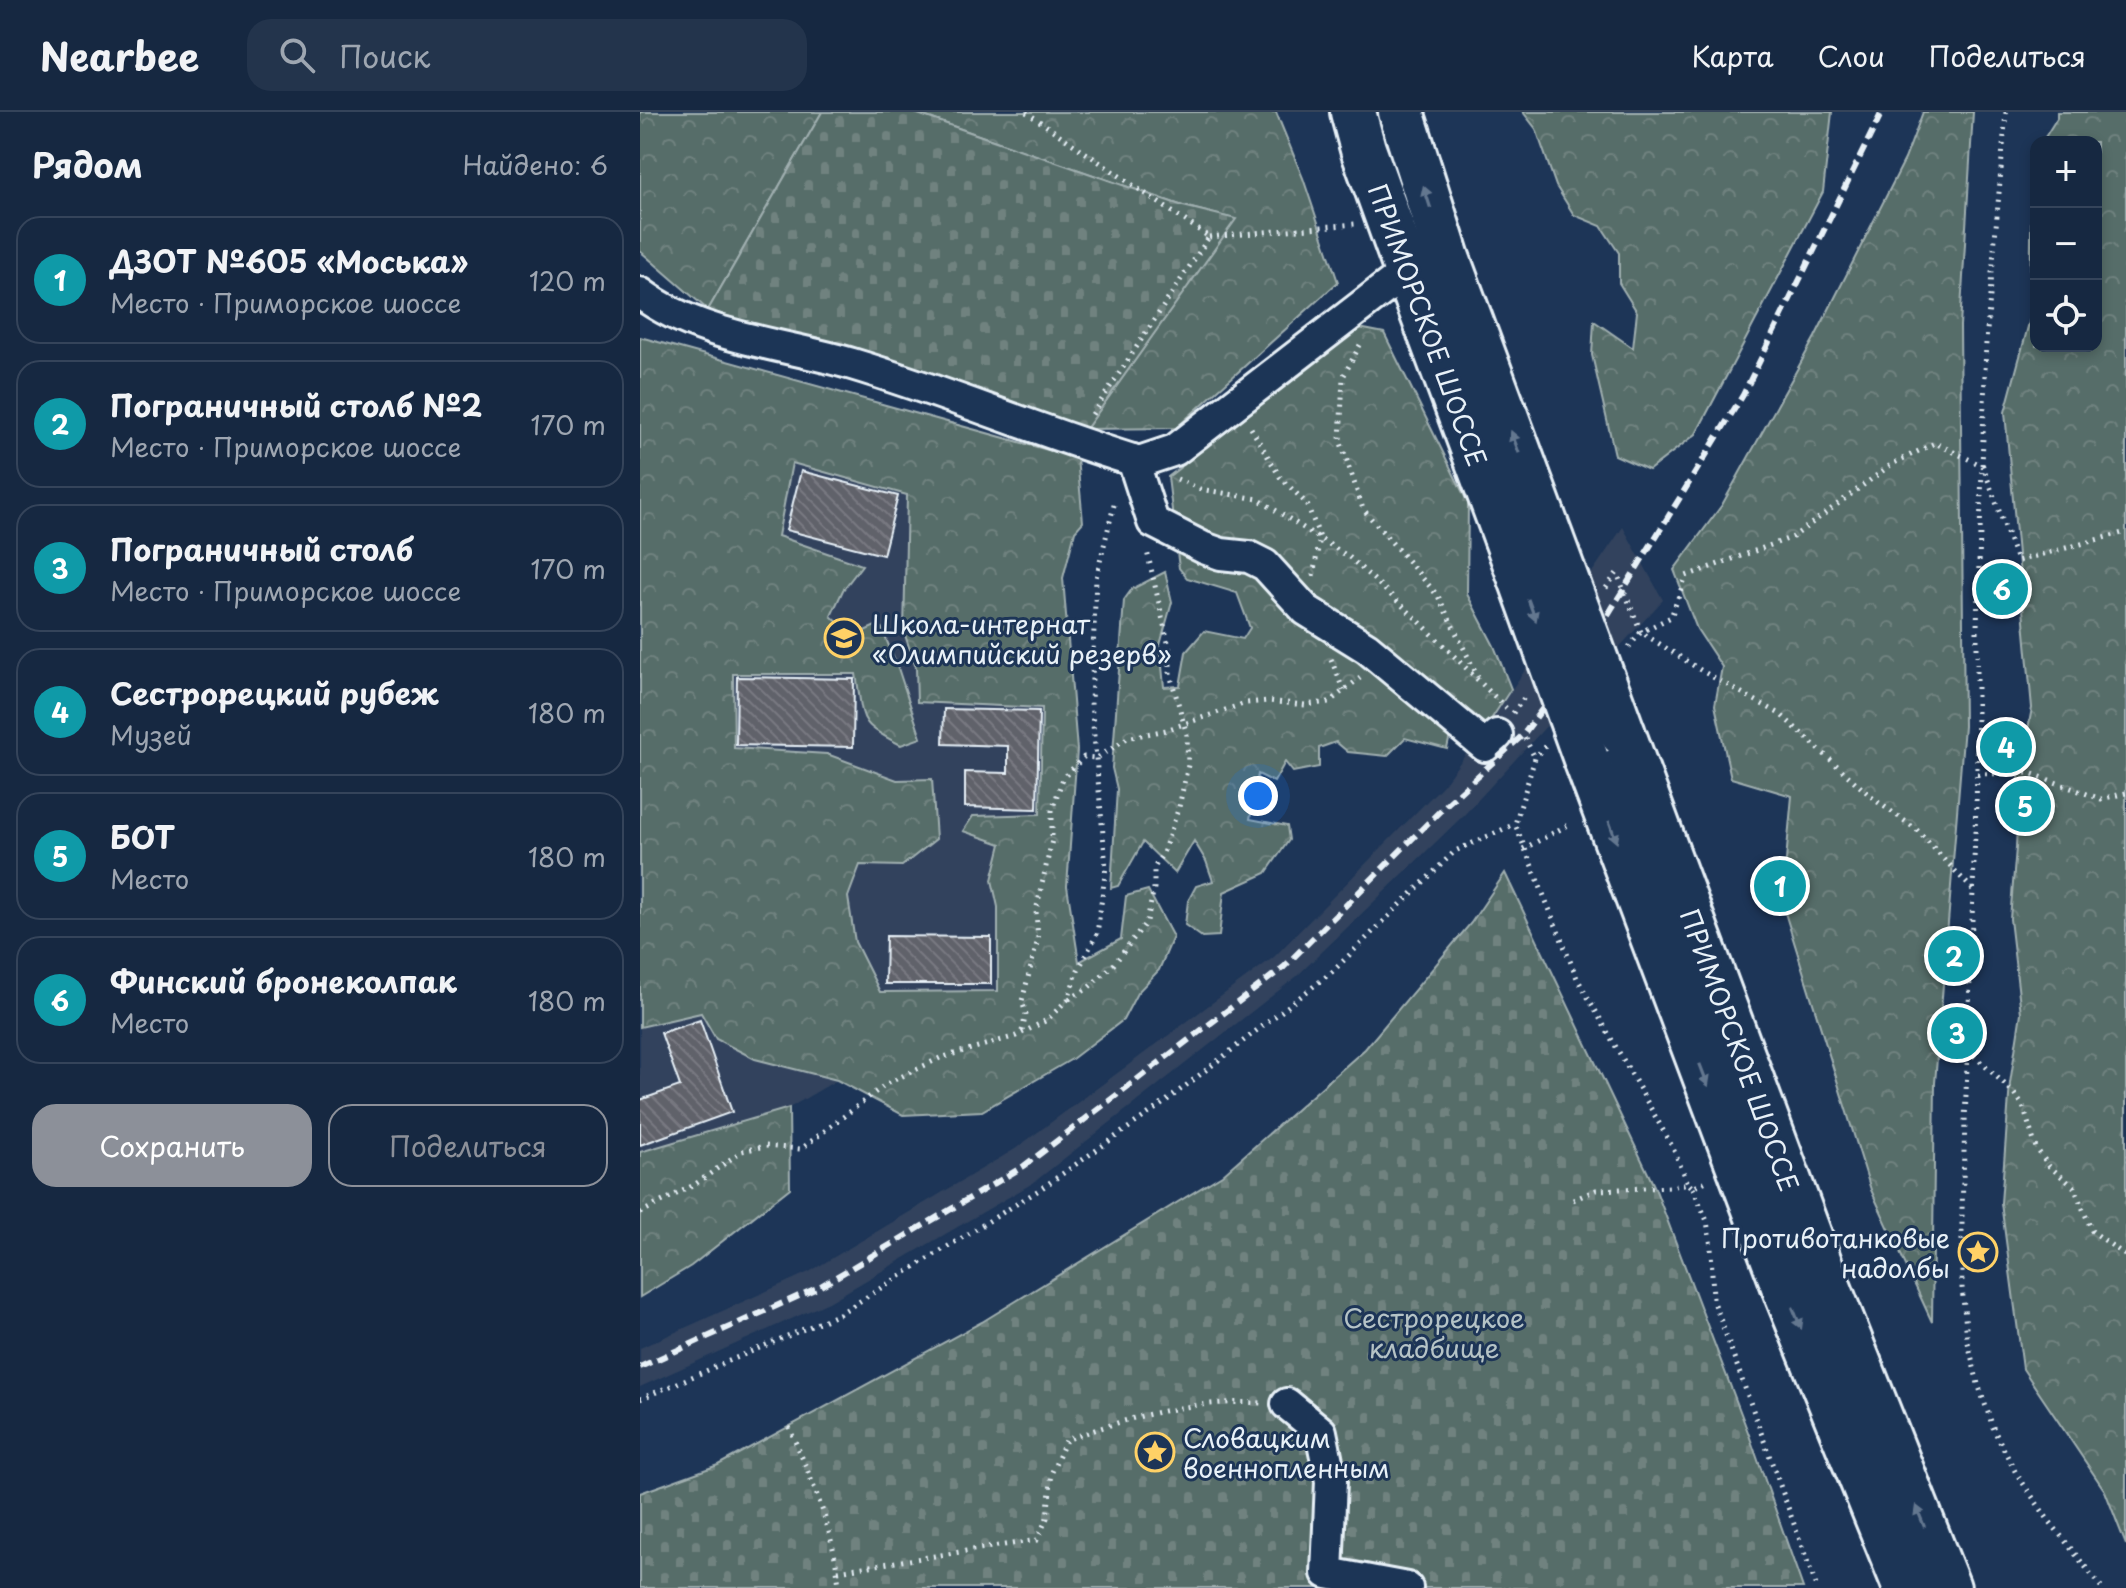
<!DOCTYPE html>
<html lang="ru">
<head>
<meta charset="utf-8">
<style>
	body { margin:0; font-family:"Playpen Sans",sans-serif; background:#23344c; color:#f1f3f6 }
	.controls { position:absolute; right:24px; top:24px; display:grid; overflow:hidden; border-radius:16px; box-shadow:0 4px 12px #0003 }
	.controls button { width:72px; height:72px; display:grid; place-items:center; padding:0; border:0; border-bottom:2px solid #35445a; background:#162841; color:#f1f3f6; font:40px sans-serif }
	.you { position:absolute; left:618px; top:684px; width:28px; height:28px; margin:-20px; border:6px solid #fff; border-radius:50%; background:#1a73e8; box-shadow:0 0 0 12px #1a73e833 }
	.badge { display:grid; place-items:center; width:52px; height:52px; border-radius:50%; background:#8c9099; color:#fff; font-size:26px; font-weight:700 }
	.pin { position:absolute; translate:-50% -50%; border:4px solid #fff; box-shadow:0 2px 8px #0006 }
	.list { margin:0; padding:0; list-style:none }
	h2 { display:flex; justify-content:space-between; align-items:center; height:104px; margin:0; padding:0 32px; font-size:34px }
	h2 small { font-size:26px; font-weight:400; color:#9ea6b1 }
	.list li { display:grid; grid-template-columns:52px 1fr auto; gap:24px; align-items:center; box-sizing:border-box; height:128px; margin:0 16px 16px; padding:0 16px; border:2px solid #35445a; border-radius:24px }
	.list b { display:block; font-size:30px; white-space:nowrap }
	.list p { margin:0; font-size:26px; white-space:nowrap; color:#9ea6b1 }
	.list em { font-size:26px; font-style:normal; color:#9ea6b1 }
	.actions { display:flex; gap:16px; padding:24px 32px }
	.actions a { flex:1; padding:18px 0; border:2px solid #8c9099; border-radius:24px; text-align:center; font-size:28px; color:#8c9099 }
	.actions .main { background:#8c9099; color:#fff }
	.icon { flex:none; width:44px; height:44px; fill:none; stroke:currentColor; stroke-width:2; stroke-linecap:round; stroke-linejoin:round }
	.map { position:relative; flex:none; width:1486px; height:1476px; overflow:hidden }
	header { display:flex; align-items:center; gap:48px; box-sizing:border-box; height:112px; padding:0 40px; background:#162841; border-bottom:2px solid #35445a }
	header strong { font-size:38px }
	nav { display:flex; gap:44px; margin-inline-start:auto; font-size:28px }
	.search { width:560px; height:72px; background:#23344c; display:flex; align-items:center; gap:20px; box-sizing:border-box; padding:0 28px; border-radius:24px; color:#9ea6b1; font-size:30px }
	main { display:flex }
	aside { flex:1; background:#162841 }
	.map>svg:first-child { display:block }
	.built { fill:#31425d }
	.forest { fill:url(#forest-crowns); stroke:#a0afb0; stroke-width:2; fill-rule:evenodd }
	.cemetery { fill:url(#cemetery-stones); stroke:#a0afb0; stroke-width:2 }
	.building { fill:url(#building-back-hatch); stroke:#e8f1f8; stroke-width:2 }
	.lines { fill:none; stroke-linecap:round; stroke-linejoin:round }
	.minor-casing { stroke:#e8f1f8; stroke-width:36 }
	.highway-casing { stroke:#e8f1f8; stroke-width:50 }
	.path { stroke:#e8f1f8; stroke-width:5; stroke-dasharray:2 6; stroke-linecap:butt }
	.minor { stroke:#1d3557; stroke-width:30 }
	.highway { stroke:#1d3557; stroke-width:44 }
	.rail { stroke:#e8f1f8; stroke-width:6; stroke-dasharray:12 6; stroke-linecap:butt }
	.highway-bridge-casing { stroke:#e8f1f8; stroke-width:50; stroke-linecap:butt }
	.highway-bridge { stroke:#1d3557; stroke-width:44 }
	.oneway { fill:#64778f }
	.labels { text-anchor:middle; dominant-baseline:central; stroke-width:6; stroke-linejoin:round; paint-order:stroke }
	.street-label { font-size:26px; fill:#e8f1f8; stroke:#1d3557 }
	.poi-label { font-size:26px; fill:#e8f1f8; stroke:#1d3557; text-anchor:start }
	.park-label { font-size:26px; fill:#b5c3c6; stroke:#1d3557 }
</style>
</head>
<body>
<header>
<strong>Nearbee</strong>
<div class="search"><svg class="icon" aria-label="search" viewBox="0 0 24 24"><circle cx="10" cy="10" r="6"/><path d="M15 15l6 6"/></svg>Поиск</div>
<nav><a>Карта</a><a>Слои</a><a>Поделиться</a></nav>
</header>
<main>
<aside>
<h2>Рядом<small>Найдено: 6</small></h2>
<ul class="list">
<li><span class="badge" style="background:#0f9aa8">1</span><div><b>ДЗОТ №605 «Моська»</b><p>Место · Приморское шоссе</p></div><em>120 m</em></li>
<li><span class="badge" style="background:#0f9aa8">2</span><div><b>Пограничный столб №2</b><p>Место · Приморское шоссе</p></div><em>170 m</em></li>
<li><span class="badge" style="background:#0f9aa8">3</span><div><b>Пограничный столб</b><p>Место · Приморское шоссе</p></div><em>170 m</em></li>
<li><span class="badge" style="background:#0f9aa8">4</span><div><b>Сестрорецкий рубеж</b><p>Музей</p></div><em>180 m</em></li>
<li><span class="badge" style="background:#0f9aa8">5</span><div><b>БОТ</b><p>Место</p></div><em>180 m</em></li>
<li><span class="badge" style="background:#0f9aa8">6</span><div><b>Финский бронеколпак</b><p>Место</p></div><em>180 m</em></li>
</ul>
<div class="actions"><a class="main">Сохранить</a><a>Поделиться</a></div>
</aside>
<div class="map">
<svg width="1486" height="1476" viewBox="0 0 1486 1476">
	<defs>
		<pattern id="forest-crowns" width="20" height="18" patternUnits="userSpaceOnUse" patternTransform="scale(2)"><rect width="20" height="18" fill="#576d69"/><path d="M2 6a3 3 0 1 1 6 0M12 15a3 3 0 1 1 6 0" fill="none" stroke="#6f827f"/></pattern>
		<pattern id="cemetery-stones" width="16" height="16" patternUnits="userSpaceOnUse" patternTransform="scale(2)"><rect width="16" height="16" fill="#576d69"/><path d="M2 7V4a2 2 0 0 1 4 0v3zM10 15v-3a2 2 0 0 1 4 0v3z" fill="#6f827f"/></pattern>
		<pattern id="building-back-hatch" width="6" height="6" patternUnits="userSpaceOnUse" patternTransform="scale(2)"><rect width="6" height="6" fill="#61626b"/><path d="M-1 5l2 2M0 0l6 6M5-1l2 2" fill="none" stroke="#787981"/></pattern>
	</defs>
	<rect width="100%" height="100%" fill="#1d3557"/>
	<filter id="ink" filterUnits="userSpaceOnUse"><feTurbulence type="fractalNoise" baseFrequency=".0125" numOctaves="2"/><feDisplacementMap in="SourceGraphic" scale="16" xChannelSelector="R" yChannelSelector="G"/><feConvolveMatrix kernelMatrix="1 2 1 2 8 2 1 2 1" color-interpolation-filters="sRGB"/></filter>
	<g filter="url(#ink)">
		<g class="built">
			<path d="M0,264L410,345L405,708L370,882L197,968L0,1083Z"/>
			<path d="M983,415L1023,488L825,702L656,865L393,1071L189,1190L0,1275V1236L169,1160L375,1037L634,845L803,673L844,618Z"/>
		</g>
		<g class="forest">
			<path d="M0,0H182L68,198L0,139Z"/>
			<path d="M272,0H636L663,66L698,170L536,316L446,317L595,107L543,94Z"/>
			<path d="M883,0H1192L1183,80L1056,322L1009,358L975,343L952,243L954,209L993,236L997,200L979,171V141L961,114L934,103L916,74L896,17Z"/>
			<path d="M1283,0H1333L1320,214L1324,614L1295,971L1292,1210L1231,1078L1142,791L1152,684L1091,666L1075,593L1082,555L1057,517L1034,458L1082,393L1175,225L1265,47Z"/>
			<path d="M1417,0H1486V1433L1465,1379L1383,1257L1361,1091L1370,971L1381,901L1370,807L1376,736L1379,664L1392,596L1365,300L1390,207L1392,47L1396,40V234H1456V30H1402L1417,6Z"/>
			<path d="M719,216L744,221L828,391L827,482L854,534L871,577L844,618L812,614L807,637L765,626L747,644L708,640L696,630L679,636V655L653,660L645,650L634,670L618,662L610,707L647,714L649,728L626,761L584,780L579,824L562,825L545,813L548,789L556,774L573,769L566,749L554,729L535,761L503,730L478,774L471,776L477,677L472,656L484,488L492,477L525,460L532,490L520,533L524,575L540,574L546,540L564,519L603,527L610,516L597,481L547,466L539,456L528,365Z"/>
			<path d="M0,225L437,346L443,410L435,419L423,466L437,638L427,774L439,850L481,827L486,784L508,778L533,825L519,858L497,881L483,908L432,947L342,999L263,1003L197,968L115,947L76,927L61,901L0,915ZM152,351L267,383L264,520L276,556L277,590L402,596L400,702L333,704L323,719L361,732L352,768L358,795V879L240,880L215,830L208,785L220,753L262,754L296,727L292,667L257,668L187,642L94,636L93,562H216C224,608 216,611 261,633L281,626L258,556L240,512L213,524L191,504L203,478L222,453L138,424Z"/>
			<path d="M149,996L150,1076L51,1154L0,1185V1040Z"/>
		</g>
		<g class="cemetery">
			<path d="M182,0H272L543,94L596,107L446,317L68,198Z"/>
			<path d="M865,761L1015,1076L1108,1320L1163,1476H0V1381L78,1353L342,1210L582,1063L725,937L831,811Z"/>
		</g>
		<g class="building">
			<path d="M161,359L258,384L243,443L146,418Z"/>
			<path d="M97,565L214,567L213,635L96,633Z"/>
			<path d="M304,597L399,599L397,697L325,695V660L368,661V634L303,632Z"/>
			<path d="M246,824L351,825V872H245Z"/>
			<path d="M60,908L92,1000L0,1033V988L40,974L21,921Z"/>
		</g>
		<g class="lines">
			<defs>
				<g id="minor">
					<path d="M0,181C60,226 141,231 212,252C309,281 403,321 499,350L535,338L767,159"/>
					<path d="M493,348L513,410L564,436L581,442L609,445L625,453L666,498L727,536L845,634L857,623"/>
					<path d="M647,1292L681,1320L691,1369L687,1461L767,1476"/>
				</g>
				<g id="highway">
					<path d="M713,0L723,37L767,159L866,425"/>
					<path d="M761,0L807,146L902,403"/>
					<path d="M983,622L1187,1172L1308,1476"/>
					<path d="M946,647L1147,1182L1266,1476"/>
				</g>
			</defs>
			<use href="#minor" class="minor-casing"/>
			<use href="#highway" class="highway-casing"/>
			<g class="path">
				<path d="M386,0L569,125L449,307"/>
				<path d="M1366,0L1346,230L1337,515V662L1322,1098V1175L1327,1226L1338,1272L1354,1318L1376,1361L1407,1406L1462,1476"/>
				<path d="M569,125L715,112"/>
				<path d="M720,233L703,265L700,328L723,397L798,484L838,565"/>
				<path d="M611,316L640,365L667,392L680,426L673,464"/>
				<path d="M537,367L560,377L618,387L709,445L778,508L866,596"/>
				<path d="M966,476L977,461L1001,520L1031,505L1046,464L1153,425L1252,352L1295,331L1343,354L1377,449L1486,420"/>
				<path d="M989,535L1001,520L1062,559L1140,602L1235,688L1276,717L1333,778"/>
				<path d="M691,547L704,580"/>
				<path d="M873,601L886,583"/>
				<path d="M885,626L895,646"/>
				<path d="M905,634L895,646L875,712L937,866L1032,1034L1048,1071"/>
				<path d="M1337,662L1390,661L1461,687L1486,681"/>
				<path d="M883,737L932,711"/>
				<path d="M429,887L447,877L474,852L507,809L514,776V756L523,741L539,695L548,653L547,623L530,562V539L507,439"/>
				<path d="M382,919L386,902L382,889L398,827L396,799L412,728V698L423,666L444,645L457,646L487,626L526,618L606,591L628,589L665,593L689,590L720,566"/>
				<path d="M1328,938L1373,980L1383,994L1396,1036L1409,1054L1434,1075L1452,1119L1486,1144"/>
				<path d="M1053,1076L1067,1109L1071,1135L1073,1187L1177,1476"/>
				<path d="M933,1088L956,1078L1031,1075L1048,1071L1053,1076L1066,1069"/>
				<path d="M0,1101L54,1073L102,1039L125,1034L161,1037L246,972L300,946L376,924L407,908L428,887L437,860L457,822L466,755L451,591L456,466L475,389"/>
				<path d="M0,1287L199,1202L399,1078L521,993L692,860L815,739L875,712"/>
				<path d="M149,1315C171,1366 195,1420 199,1476"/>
				<path d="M198,1459L397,1428L407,1406L412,1360L426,1328C489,1305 554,1287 621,1291"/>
			</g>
			<use href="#minor" class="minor"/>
			<use href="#highway" class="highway"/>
			<path class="rail" d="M0,1255L179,1175L384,1054L644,855L809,690L883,623L950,532L1103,283L1242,0"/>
			<defs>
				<g id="highway-bridge">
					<path d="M902,403L983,622"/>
					<path d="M866,425L946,647"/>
				</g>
			</defs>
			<use href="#highway-bridge" class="highway-bridge-casing"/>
			<use href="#highway-bridge" class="highway-bridge"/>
		</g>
		<defs><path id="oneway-solid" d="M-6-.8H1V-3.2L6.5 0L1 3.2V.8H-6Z" transform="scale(2)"/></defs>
		<g class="oneway">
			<use href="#oneway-solid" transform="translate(787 85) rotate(-108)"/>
			<use href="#oneway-solid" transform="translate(875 330) rotate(-110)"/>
			<use href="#oneway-solid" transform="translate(892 498) rotate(70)"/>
			<use href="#oneway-solid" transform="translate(973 720) rotate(70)"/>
			<use href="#oneway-solid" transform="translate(1064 963) rotate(69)"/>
			<use href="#oneway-solid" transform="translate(1157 1206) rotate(68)"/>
			<use href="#oneway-solid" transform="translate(1280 1404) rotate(-112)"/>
		</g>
	</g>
	<defs>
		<symbol id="school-ring" viewBox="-11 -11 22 22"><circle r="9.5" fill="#1d3557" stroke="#ffd166" stroke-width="1.5"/><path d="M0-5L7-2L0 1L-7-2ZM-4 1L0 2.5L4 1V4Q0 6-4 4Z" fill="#ffd166"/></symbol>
		<symbol id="sight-ring" viewBox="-11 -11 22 22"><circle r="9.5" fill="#1d3557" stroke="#ffd166" stroke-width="1.5"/><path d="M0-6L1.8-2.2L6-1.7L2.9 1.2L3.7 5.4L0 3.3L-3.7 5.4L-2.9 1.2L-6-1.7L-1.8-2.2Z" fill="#ffd166"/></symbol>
	</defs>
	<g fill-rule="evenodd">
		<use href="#school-ring" x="182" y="504" width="44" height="44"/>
		<use href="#sight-ring" x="1316" y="1118" width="44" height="44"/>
		<use href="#sight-ring" x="493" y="1318" width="44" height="44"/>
	</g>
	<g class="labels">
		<g class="street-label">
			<text transform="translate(788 213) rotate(70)">ПРИМОРСКОЕ ШОССЕ</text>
			<text transform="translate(1100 938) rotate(70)">ПРИМОРСКОЕ ШОССЕ</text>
		</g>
		<g class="poi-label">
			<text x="232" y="511">Школа-интернат<tspan x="232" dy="30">«Олимпийский резерв»</tspan></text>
			<text x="1310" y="1125" text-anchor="end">Противотанковые<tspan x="1310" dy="30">надолбы</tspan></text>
			<text x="543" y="1325">Словацким<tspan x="543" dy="30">военнопленным</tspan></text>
		</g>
		<g class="park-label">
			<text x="794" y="1205">Сестрорецкое<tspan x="794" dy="30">кладбище</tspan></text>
		</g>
	</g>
</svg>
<div class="controls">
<button>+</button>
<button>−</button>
<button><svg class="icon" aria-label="locate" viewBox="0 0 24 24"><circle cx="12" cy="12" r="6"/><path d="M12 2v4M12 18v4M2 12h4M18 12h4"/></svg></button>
</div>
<div class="you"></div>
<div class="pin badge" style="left:1140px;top:774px;background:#0f9aa8">1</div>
<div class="pin badge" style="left:1314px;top:844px;background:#0f9aa8">2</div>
<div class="pin badge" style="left:1317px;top:921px;background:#0f9aa8">3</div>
<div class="pin badge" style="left:1366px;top:635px;background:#0f9aa8">4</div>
<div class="pin badge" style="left:1385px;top:694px;background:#0f9aa8">5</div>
<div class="pin badge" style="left:1362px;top:477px;background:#0f9aa8">6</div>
</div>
</main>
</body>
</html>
